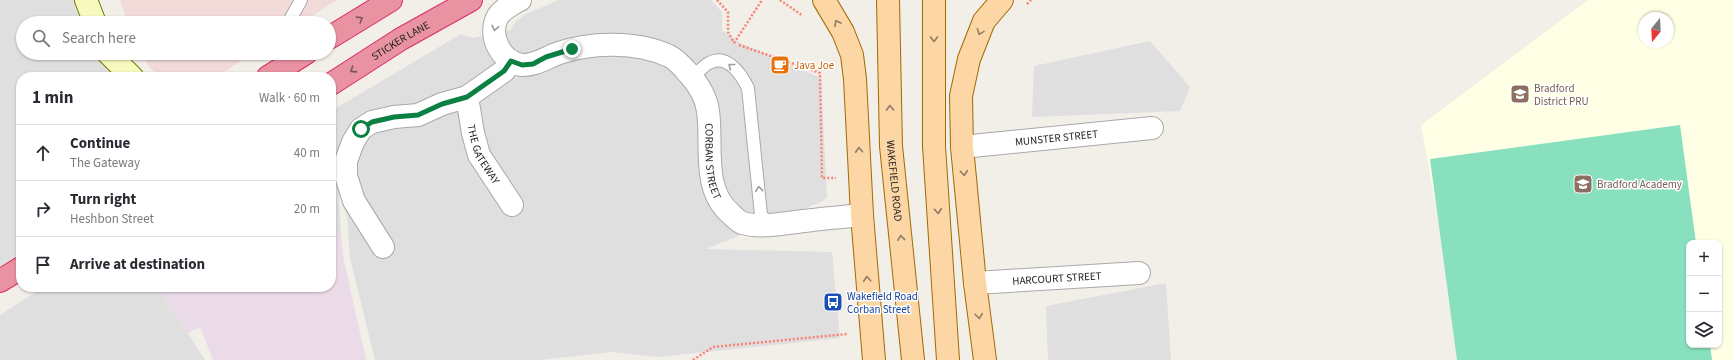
<!DOCTYPE html>
<html lang="en">
<head>
<meta charset="utf-8">
<style>
	body { margin:0; font-family:"Source Sans 3",sans-serif; background:#f2f2f3; color:#2b2b33 }
	.controls { position:absolute; right:12px; bottom:12px; display:grid; overflow:hidden; border-radius:8px; box-shadow:0 1px 3px #0004 }
	.controls button { width:36px; height:36px; display:grid; place-items:center; padding:0; border:0; border-bottom:1px solid #e1e1e2; background:#fff; color:#2b2b33; font:20px sans-serif }
	.compass { position:absolute; left:1638px; top:12px; width:36px; height:36px; border-radius:50%; background:#fff; box-shadow:0 1px 3px #0004; rotate:198deg }
	.stop { position:absolute; width:12px; height:12px; margin:-9px; border:3px solid #0b8043; border-radius:50%; background:#fff }
	.stop.end { background:#0b8043; border-color:#fff; box-shadow:0 1px 4px #0008 }
	.list { margin:0; padding:0; list-style:none }
	h2 { display:flex; justify-content:space-between; align-items:center; height:52px; margin:0; padding:0 16px; font-size:17px }
	h2 small { font-size:13px; font-weight:400; color:#7c7c81 }
	.list li { display:grid; grid-template-columns:26px 1fr auto; gap:12px; align-items:center; box-sizing:border-box; height:56px; padding:0 16px; border-top:1px solid #e1e1e2 }
	.list b { display:block; font-size:15px; white-space:nowrap }
	.list p { margin:0; font-size:13px; white-space:nowrap; color:#7c7c81 }
	.list em { font-size:13px; font-style:normal; color:#7c7c81 }
	.icon { flex:none; width:22px; height:22px; fill:none; stroke:currentColor; stroke-width:2; stroke-linecap:round; stroke-linejoin:round }
	.map { position:relative; flex:none; width:1734px; height:360px; overflow:hidden }
	.search { position:absolute; background:#fff; box-shadow:0 1px 3px #0004; left:16px; top:16px; width:320px; height:44px; display:flex; align-items:center; gap:10px; box-sizing:border-box; padding:0 14px; border-radius:22px; color:#7c7c81; font-size:15px }
	.panel { position:absolute; background:#fff; box-shadow:0 1px 3px #0004; left:16px; top:72px; width:320px; height:220px; border-radius:16px }
	.map>svg:first-child { display:block }
	.residential { fill:#e0dfdf }
	.commercial { fill:#f2dad9 }
	.industrial { fill:#ebdbe8 }
	.education { fill:#ffffe5; fill-rule:evenodd }
	.pitch { fill:#88e0be }
	.lines { fill:none; stroke-linecap:round; stroke-linejoin:round }
	.lane-casing { stroke:#a9a9a9; stroke-width:14 }
	.street-casing { stroke:#a9a9a9; stroke-width:24 }
	.secondary-casing { stroke:#707d05; stroke-width:24 }
	.primary-casing { stroke:#a06b00; stroke-width:24 }
	.highway-casing { stroke:#dc2a67; stroke-width:24 }
	.path { stroke:#fa8072; stroke-width:2.5; stroke-dasharray:2 2; stroke-linecap:butt }
	.lane { stroke:#fff; stroke-width:12 }
	.street { stroke:#fff; stroke-width:22 }
	.secondary { stroke:#f7fabf; stroke-width:22 }
	.primary { stroke:#fcd6a4; stroke-width:22 }
	.highway { stroke:#e892a2; stroke-width:22 }
	.oneway { stroke:#7b545c }
	.oneway2 { stroke:#8f7c63 }
	.oneway3 { stroke:#9c9c9c }
	.route { stroke:#0b8043; stroke-width:5 }
	.labels { text-anchor:middle; dominant-baseline:central; stroke-width:3; stroke-linejoin:round; paint-order:stroke }
	.street-label { font-size:11px; fill:#222; stroke:#fff }
	.food-label { font-size:11px; fill:#c56008; stroke:#fff; text-anchor:start }
	.education-label { font-size:11px; fill:#785e54; stroke:#fff; text-anchor:start }
	.transit-label { font-size:11px; fill:#164399; stroke:#fff; text-anchor:start }
</style>
</head>
<body>
<div class="map">
<svg width="1734" height="360" viewBox="0 0 1734 360">
	<rect width="100%" height="100%" fill="#f2efe9"/>
	<g class="residential">
		<path d="M0,0H86L95,23H23V53H108L114,77H21V268L0,281Z"/>
		<path d="M559,0H711L722,12V30L740,43L821,78L827,198L821,202L706,249L832,252L840,338L658,357L612,352L540,360H375L350,258L347,217L338,184L341,235L331,237V111L461,34L472,38L511,30L515,22L526,14Z"/>
		<path d="M1150,41L1190,87L1180,111L1032,117L1034,66Z"/>
		<path d="M1166,283L1171,360H1048L1046,306Z"/>
		<path d="M44,287H158L205,360H0V315Z"/>
	</g>
	<g class="commercial">
		<path d="M120,0H337L301,23H128Z"/>
		<path d="M140,53H254L216,77H162L151,69Z"/>
	</g>
	<path class="industrial" d="M341,235L344,261L366,360H213L200,327L188,333L158,287H331V237Z"/>
	<path class="education" d="M1588,0H1734V360H1464L1421,125ZM1644,18H1668V42H1644ZM1689,243H1719V345H1689Z"/>
	<path class="pitch" d="M1680,125L1696,243H1689V345H1710L1712,360H1457L1430,159Z"/>
	<g class="lines">
		<defs>
			<g id="lane">
				<path d="M291,23V18L301,0"/>
				<path d="M692,78C697,74 703,66 709,63C727,53 741,74 748,88L761,215L770,225"/>
			</g>
			<g id="street">
				<path id="s1" d="M520,0C513,3 502,10 498,16C487,35 501,62 522,65C535,66 547,57 559,53C591,42 637,41 669,56C676,59 683,67 689,74C698,84 706,97 708,111C713,144 701,189 731,214C734,217 738,221 742,223C761,228 778,224 796,222C818,219 840,217 862,215"/>
				<path id="s2" d="M467,97L473,133L479,155L512,205"/>
				<path id="s3" d="M962,147L1152,128"/>
				<path d="M383,247L354,201L346,176V161L353,142L361,129L372,122L394,117L418,115L442,104L467,97L504,71L511,61"/>
				<path id="s4" d="M975,283L1139,273"/>
			</g>
			<g id="secondary">
				<path d="M86,0L95,23"/>
				<path d="M108,53L132,77"/>
			</g>
			<g id="primary">
				<path d="M824,0L843,32L852,55L855,79L862,215L874,360"/>
				<path id="s5" d="M888,0L891,146L913,360"/>
				<path d="M934,0V146L948,360"/>
				<path d="M985,360L975,283L962,147L961,96L969,59L984,21L1002,0"/>
			</g>
			<g id="highway">
				<path d="M329,38L391,0"/>
				<path d="M268,77L306,53"/>
				<path id="s6" d="M331,84L401,39L471,0"/>
				<path d="M0,281L21,268"/>
			</g>
		</defs>
		<use href="#lane" class="lane-casing"/>
		<use href="#street" class="street-casing"/>
		<use href="#secondary" class="secondary-casing"/>
		<use href="#primary" class="primary-casing"/>
		<use href="#highway" class="highway-casing"/>
		<g class="path">
			<path d="M717,0L728,12V32L734,43"/>
			<path d="M780,0L803,16"/>
			<path d="M1027,4L1031,0"/>
			<path d="M734,43L762,0"/>
			<path d="M739,45L820,73L822,178H836"/>
			<path d="M693,360L713,347L847,334"/>
		</g>
		<use href="#lane" class="lane"/>
		<use href="#street" class="street"/>
		<use href="#secondary" class="secondary"/>
		<use href="#primary" class="primary"/>
		<use href="#highway" class="highway"/>
	</g>
	<defs><path id="oneway-chevron" d="M-2-3.5L2.5 0L-2 3.5" fill="none" stroke-width="1.6" stroke-linecap="round" stroke-linejoin="round"/></defs>
	<g class="oneway">
		<use href="#oneway-chevron" transform="translate(360 19) rotate(-32)"/>
		<use href="#oneway-chevron" transform="translate(353 70) rotate(147)"/>
	</g>
	<g class="oneway2">
		<use href="#oneway-chevron" transform="translate(837 23) rotate(-121)"/>
		<use href="#oneway-chevron" transform="translate(980 32) rotate(111)"/>
		<use href="#oneway-chevron" transform="translate(934 39) rotate(90)"/>
		<use href="#oneway-chevron" transform="translate(890 108) rotate(-91)"/>
		<use href="#oneway-chevron" transform="translate(859 150) rotate(-93)"/>
		<use href="#oneway-chevron" transform="translate(964 173) rotate(85)"/>
		<use href="#oneway-chevron" transform="translate(938 211) rotate(86)"/>
		<use href="#oneway-chevron" transform="translate(901 238) rotate(-96)"/>
		<use href="#oneway-chevron" transform="translate(867 279) rotate(-95)"/>
		<use href="#oneway-chevron" transform="translate(979 316) rotate(83)"/>
	</g>
	<g class="oneway3">
		<use href="#oneway-chevron" transform="translate(495 28) rotate(101)"/>
		<use href="#oneway-chevron" transform="translate(731 66) rotate(-141)"/>
		<use href="#oneway-chevron" transform="translate(759 189) rotate(-96)"/>
	</g>
	<g class="lines">
		<path class="route" d="M361,129L372,122L394,117L418,115L442,104L467,97L504,71L511,61L522,65L533,64L546,57L572,49"/>
	</g>
	<defs>
		<symbol id="cafe-square" viewBox="-11 -11 22 22"><rect x="-9" y="-9" width="18" height="18" rx="4" fill="#e8710a" stroke="#fff"/><path d="M-5.5-4.5H6V0H3Q3 3.5 0 3.5H-2.5Q-5.5 3.5-5.5 0ZM3-3.2v2h1.7v-2ZM-6 4.5H4V6H-6Z" fill="#fff"/></symbol>
		<symbol id="school-square" viewBox="-11 -11 22 22"><rect x="-9" y="-9" width="18" height="18" rx="4" fill="#8d6e63" stroke="#fff"/><path d="M0-5L7-2L0 1L-7-2ZM-4 1L0 2.5L4 1V4Q0 6-4 4Z" fill="#fff"/></symbol>
		<symbol id="bus-square" viewBox="-11 -11 22 22"><rect x="-9" y="-9" width="18" height="18" rx="4" fill="#1a4fb4" stroke="#fff"/><path d="M-5-6H5V4H4V6H2V4H-2V6H-4V4H-5ZM-3.5-4V0h7V-4ZM-3.5 1.2v1.5H-2V1.2ZM2 1.2v1.5H3.5V1.2Z" fill="#fff"/></symbol>
	</defs>
	<g fill-rule="evenodd">
		<use href="#cafe-square" x="769" y="54" width="22" height="22"/>
		<use href="#school-square" x="1509" y="83" width="22" height="22"/>
		<use href="#school-square" x="1572" y="173" width="22" height="22"/>
		<use href="#bus-square" x="822" y="291" width="22" height="22"/>
	</g>
	<g class="labels">
		<g class="street-label">
			<text stroke="none"><textPath href="#s6" startOffset="82">STICKER LANE</textPath></text>
			<text stroke="none"><textPath href="#s3" startOffset="95">MUNSTER STREET</textPath></text>
			<text stroke="none"><textPath href="#s2" startOffset="60">THE GATEWAY</textPath></text>
			<text stroke="none"><textPath href="#s1" startOffset="362">CORBAN STREET</textPath></text>
			<text stroke="none"><textPath href="#s5" startOffset="181">WAKEFIELD ROAD</textPath></text>
			<text stroke="none"><textPath href="#s4" startOffset="82">HARCOURT STREET</textPath></text>
		</g>
		<g class="food-label">
			<text x="794" y="65">Java Joe</text>
		</g>
		<g class="education-label">
			<text x="1534" y="88">Bradford<tspan x="1534" dy="13">District PRU</tspan></text>
			<text x="1597" y="184">Bradford Academy</text>
		</g>
		<g class="transit-label">
			<text x="847" y="296">Wakefield Road<tspan x="847" dy="13">Corban Street</tspan></text>
		</g>
	</g>
</svg>
<div class="controls">
<button>+</button>
<button>−</button>
<button><svg class="icon" aria-label="layers" viewBox="0 0 24 24"><path d="M12 4l9 5-9 5-9-5zM3 14l9 5 9-5"/></svg></button>
</div>
<svg class="compass" viewBox="-18 -18 36 36"><path d="M0-13l5 13h-10z" fill="#e53935"/><path d="M0 13l5-13h-10z" fill="#7c7c81"/></svg>
<div class="stop" style="left:361px;top:129px"></div>
<div class="stop end" style="left:572px;top:49px"></div>
<div class="search"><svg class="icon" aria-label="search" viewBox="0 0 24 24"><circle cx="10" cy="10" r="6"/><path d="M15 15l6 6"/></svg>Search here</div>
<section class="panel">
<h2>1 min<small>Walk · 60 m</small></h2>
<ul class="list">
<li><svg class="icon" aria-label="ahead" viewBox="0 0 24 24"><path d="M12 20V5M6 11l6-6 6 6"/></svg><div><b>Continue</b><p>The Gateway</p></div><em>40 m</em></li>
<li><svg class="icon" aria-label="right" viewBox="0 0 24 24"><path d="M7 20v-9h11M14 6l5 5-5 5"/></svg><div><b>Turn right</b><p>Heshbon Street</p></div><em>20 m</em></li>
<li><svg class="icon" aria-label="arrive" viewBox="0 0 24 24"><path d="M6 21V4h12l-3 4 3 4H6"/></svg><div><b>Arrive at destination</b></div></li>
</ul>
</section>
</div>
</body>
</html>
